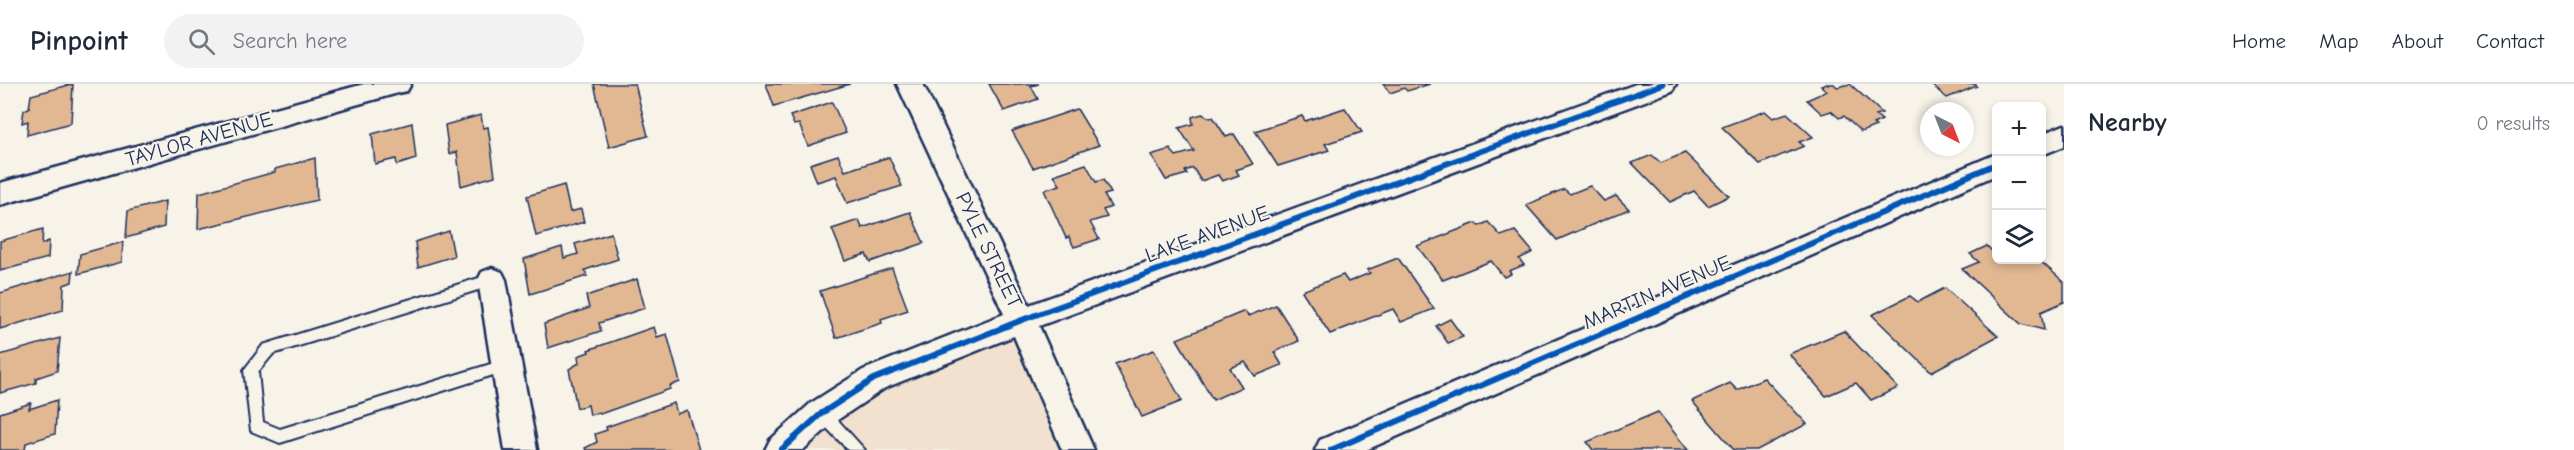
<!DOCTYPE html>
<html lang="en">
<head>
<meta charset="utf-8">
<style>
	body { margin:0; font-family:"Comic Neue",sans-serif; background:#f2f2f3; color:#1f2937 }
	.controls { position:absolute; right:18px; top:18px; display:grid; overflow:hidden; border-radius:9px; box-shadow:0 3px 9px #0003 }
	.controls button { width:54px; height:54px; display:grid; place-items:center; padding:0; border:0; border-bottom:2px solid #e0e1e3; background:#fff; color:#1f2937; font:30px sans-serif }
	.compass { position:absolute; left:1920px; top:18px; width:54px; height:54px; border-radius:50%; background:#fff; box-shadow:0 3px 9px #0003; rotate:138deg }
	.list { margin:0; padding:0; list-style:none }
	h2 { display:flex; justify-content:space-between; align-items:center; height:78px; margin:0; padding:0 24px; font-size:26px }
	h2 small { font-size:20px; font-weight:400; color:#747a83 }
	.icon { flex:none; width:33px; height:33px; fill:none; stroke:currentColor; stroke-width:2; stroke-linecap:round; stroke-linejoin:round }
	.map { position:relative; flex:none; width:2064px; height:366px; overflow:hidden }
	header { display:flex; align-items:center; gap:36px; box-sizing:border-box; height:84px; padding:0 30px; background:#fff; border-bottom:2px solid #e0e1e3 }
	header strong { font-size:28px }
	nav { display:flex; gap:33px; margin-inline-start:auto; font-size:21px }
	.search { width:420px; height:54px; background:#f2f2f3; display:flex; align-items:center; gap:15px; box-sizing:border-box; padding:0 21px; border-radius:33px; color:#747a83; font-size:22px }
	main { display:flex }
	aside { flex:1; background:#fff }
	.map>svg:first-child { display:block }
	.built { fill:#f1e1ce }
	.building { fill:#e2b892; stroke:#1b2f5e; stroke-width:1.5 }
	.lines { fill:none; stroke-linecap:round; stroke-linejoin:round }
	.service-casing { stroke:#1b2f5e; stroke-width:4 }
	.minor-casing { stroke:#1b2f5e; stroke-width:5 }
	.service { fill:#f7f3e8; fill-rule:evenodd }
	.minor { fill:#f7f3e8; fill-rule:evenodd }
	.cycleway-casing { stroke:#f7f3e8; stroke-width:10 }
	.cycleway { stroke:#0057b8; stroke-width:6 }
	.labels { text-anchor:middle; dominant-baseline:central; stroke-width:4.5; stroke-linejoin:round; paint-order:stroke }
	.street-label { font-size:21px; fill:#1b2f5e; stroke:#f7f3e8 }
</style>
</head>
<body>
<header>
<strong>Pinpoint</strong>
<div class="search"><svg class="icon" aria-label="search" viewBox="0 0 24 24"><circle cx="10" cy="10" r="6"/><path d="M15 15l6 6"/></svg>Search here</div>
<nav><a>Home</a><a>Map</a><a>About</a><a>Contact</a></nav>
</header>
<main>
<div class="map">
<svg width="2064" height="366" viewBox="0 0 2064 366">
	<rect width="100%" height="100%" fill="#f7f3e8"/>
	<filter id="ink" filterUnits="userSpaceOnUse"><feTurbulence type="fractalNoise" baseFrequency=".0167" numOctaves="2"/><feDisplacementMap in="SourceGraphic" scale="12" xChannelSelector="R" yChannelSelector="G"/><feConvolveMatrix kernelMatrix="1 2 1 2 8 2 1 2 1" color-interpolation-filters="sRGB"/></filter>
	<g filter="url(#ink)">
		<path class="built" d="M1022,236L1078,366H781L822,329Z"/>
		<g class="building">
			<path d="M73,0L71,39L27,51L28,37L22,39L24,26L29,24L31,11Z"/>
			<path d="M594,0H635L648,52L609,63Z"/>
			<path d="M766,0H850L774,22Z"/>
			<path d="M989,0H1039L1031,2L1038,15L1004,27Z"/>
			<path d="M1383,0H1430L1407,7L1404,4L1390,9Z"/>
			<path d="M1827,0H1834L1837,3L1850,0L1882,29L1876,31L1882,36L1873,40L1876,42L1861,48L1844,32L1839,34L1831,27L1822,30L1807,16L1827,7L1821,2Z"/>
			<path d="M1930,0H1975L1977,2L1947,14Z"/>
			<path d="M832,18L846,49L808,62L799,40L794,41L790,32Z"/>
			<path d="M1345,24L1362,48L1325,60L1329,66L1278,82L1255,47L1302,32L1305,37Z"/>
			<path d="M1077,25L1099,61L1033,84L1012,47Z"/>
			<path d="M1765,27L1773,34L1787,29L1813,53L1799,58L1804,62L1760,80L1722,43Z"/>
			<path d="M1202,30L1210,34L1213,33L1226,53L1234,50L1253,80L1236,86L1239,91L1222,97L1218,91L1201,97L1193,84L1185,87L1187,90L1166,96L1151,71L1170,65L1176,72L1194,67L1179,44L1193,40L1192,33Z"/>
			<path d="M481,31L483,44L488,43L495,92L461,102L457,68L449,70L445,41Z"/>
			<path d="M412,39L416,75L397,81L396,75L375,80L372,50Z"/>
			<path d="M1685,69L1729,112L1708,122L1694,107L1670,118L1632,79L1652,71L1661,79Z"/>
			<path d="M838,71L845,87L889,73L902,102L847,119L836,92L817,98L810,80Z"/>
			<path d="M315,74L317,116L198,145L199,109L275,88V85Z"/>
			<path d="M1086,80L1096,98L1103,96L1111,109L1104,111L1111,123L1103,126L1107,133L1090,138L1099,155L1074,163L1069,153L1066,154L1044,106L1060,101L1054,91Z"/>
			<path d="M564,101L570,128L581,125L584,138L536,152L527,112Z"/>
			<path d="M1590,102L1604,117L1616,112L1629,125L1557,156L1526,121L1564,105L1570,110Z"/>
			<path d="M165,117L164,143L126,154L128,127Z"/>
			<path d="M910,128L924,159L870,178L866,170L845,177L832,145L859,136L862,144Z"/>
			<path d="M1488,138L1501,152L1515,147L1533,168L1519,175L1524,181L1509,187L1511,190L1504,193L1491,177L1443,196L1417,162L1476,139L1479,142Z"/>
			<path d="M43,145L42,160L49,157L48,174L0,187V157Z"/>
			<path d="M449,147L454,172L418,183L415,158Z"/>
			<path d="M611,149L618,175L585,186L587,192L530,210L524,175L562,163L564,174L578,170L575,160Z"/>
			<path d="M123,158L122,178L78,190L80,170Z"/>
			<path d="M1987,162L1996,171V176H2039L2064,198V218L2041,228L2044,246L2021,240L1962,185L1979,178L1970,170Z"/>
			<path d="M1398,174L1434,225L1401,238L1393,225L1330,250L1302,207L1343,191L1348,198L1370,189L1367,186Z"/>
			<path d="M892,184L908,226L881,235L882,239L836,254L820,207Z"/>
			<path d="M73,187L72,198L64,201L63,226L0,245V209Z"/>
			<path d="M637,195L645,224L599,239L601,247L548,264L544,240L589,224L586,212Z"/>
			<path d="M1945,204L1998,252L1931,288L1872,231L1910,212L1918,218Z"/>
			<path d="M1276,221L1299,257L1274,268L1282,281L1255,292L1245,278L1230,284L1242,303L1213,316L1177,255L1245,227L1248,232Z"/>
			<path d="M1450,235L1463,253L1448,259L1436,242Z"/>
			<path d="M654,243L657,253L667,250L680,298L670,302V305L600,330L599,328L590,331L588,321L577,324L569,285L579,279L578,272L589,268L588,266Z"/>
			<path d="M1844,247L1898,304L1871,316L1856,299L1826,312L1789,270Z"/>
			<path d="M60,254L57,287L36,294V299L0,309V271Z"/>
			<path d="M1154,266L1182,317L1142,333L1115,280Z"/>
			<path d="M1764,294L1807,340L1757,366H1734L1692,317L1730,299L1737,306Z"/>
			<path d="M57,316L55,350L26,359L25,366H0V329L31,319L29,325Z"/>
			<path d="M674,319L677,330L687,326L699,366H586L585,364L597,358L595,350L607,346L606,343Z"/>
			<path d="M1658,328L1688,366H1593L1587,358Z"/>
		</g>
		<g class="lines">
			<defs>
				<g id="service">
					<path d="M492,190L497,192L499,196L497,200L273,270L258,288L263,338L280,345L507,275L512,277L514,281L512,285L280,359L251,347L244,286L263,261Z"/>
					<path d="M822,322L827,324L865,366H848L817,334L815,329L817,324Z"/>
				</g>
				<g id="minor">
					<path d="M364,0H411L407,7L398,9L0,121V99Z"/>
					<path d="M897,0H923L1029,221L1636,0H1676L1672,7L1039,242L1094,366H1062L1014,252L885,304L833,339L803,366H765L770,356L811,319L863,286L1004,230Z"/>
					<path d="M2064,41V62L2042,71V50Z"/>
					<path d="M1996,70V91L1366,366H1315L1320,356Z"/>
					<path d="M492,184L502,188L506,196L537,366H505L478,196L482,188Z"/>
				</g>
			</defs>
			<use href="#service" class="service-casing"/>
			<use href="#minor" class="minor-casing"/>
			<use href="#service" class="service"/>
			<use href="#minor" class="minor"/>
			<defs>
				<g id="cycleway">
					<path d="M781,366L822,329L874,295L1022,236L1663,0"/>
					<path d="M1331,366L1996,80"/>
				</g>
			</defs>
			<use href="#cycleway" class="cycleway-casing"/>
			<use href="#cycleway" class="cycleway"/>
		</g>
	</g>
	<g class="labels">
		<g class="street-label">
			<text transform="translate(199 55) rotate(-16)">TAYLOR AVENUE</text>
			<text transform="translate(1207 150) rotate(-20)">LAKE AVENUE</text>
			<text transform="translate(989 166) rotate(64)">PYLE STREET</text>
			<text transform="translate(1657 208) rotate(-23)">MARTIN AVENUE</text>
		</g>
	</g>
</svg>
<div class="controls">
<button>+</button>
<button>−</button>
<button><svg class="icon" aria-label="layers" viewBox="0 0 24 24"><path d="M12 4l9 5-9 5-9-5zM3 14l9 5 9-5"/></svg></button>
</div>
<svg class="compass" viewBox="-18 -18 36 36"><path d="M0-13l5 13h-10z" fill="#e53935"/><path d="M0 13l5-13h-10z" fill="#747a83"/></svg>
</div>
<aside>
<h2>Nearby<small>0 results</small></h2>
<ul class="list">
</ul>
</aside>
</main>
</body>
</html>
